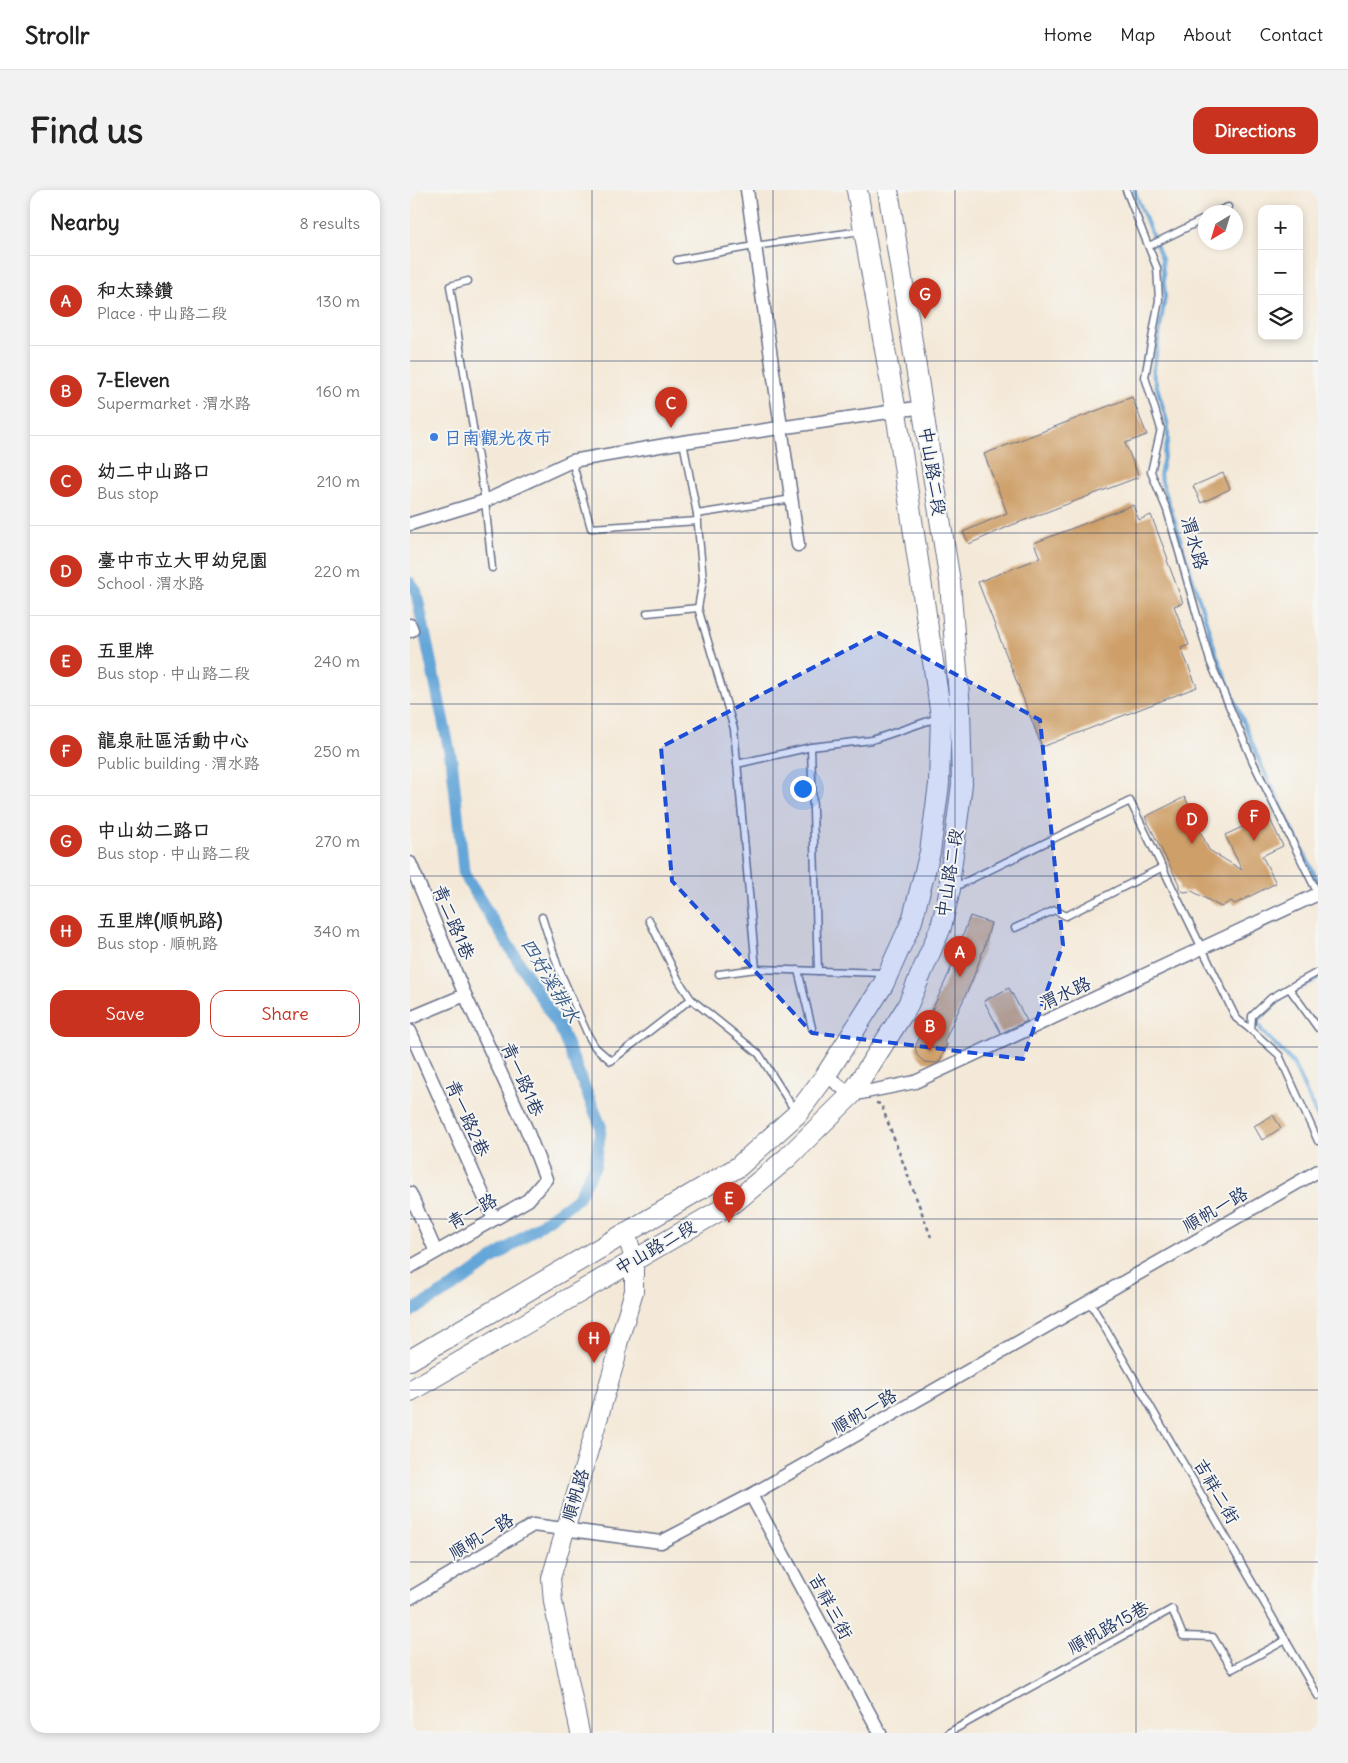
<!DOCTYPE html>
<html lang="en">
<head>
<meta charset="utf-8">
<style>
	body { margin:0; font-family:Delius,"LXGW WenKai TC",sans-serif; background:#f2f2f2; color:#222 }
	.controls { position:absolute; right:15px; top:15px; display:grid; overflow:hidden; border-radius:10px; box-shadow:0 2px 8px #0003 }
	.controls button { width:45px; height:45px; display:grid; place-items:center; padding:0; border:0; border-bottom:1px solid #e0e0e0; background:#fff; color:#222; font:25px sans-serif }
	.compass { position:absolute; left:788px; top:15px; width:45px; height:45px; border-radius:50%; background:#fff; box-shadow:0 2px 8px #0003; rotate:218deg }
	.you { position:absolute; left:392px; top:598px; width:18px; height:18px; margin:-12px; border:4px solid #fff; border-radius:50%; background:#1a73e8; box-shadow:0 0 0 8px #1a73e833 }
	.badge { display:grid; place-items:center; width:32px; height:32px; border-radius:50%; background:#c8321e; color:#fff; font-size:16px; font-weight:700 }
	.pin { position:absolute; translate:-50% -41px; filter:drop-shadow(0 1px 2px #0008) }
	.pin::after { content:''; position:absolute; top:26px; width:18px; height:15px; background:inherit; clip-path:polygon(0 0,100% 0,50% 100%) }
	.list { margin:0; padding:0; list-style:none }
	h2 { display:flex; justify-content:space-between; align-items:center; height:65px; margin:0; padding:0 20px; font-size:21px }
	h2 small { font-size:16px; font-weight:400; color:#767676 }
	.list li { display:grid; grid-template-columns:32px 1fr auto; gap:15px; align-items:center; box-sizing:border-box; height:90px; padding:0 20px; border-top:1px solid #e0e0e0 }
	.list b { display:block; font-size:19px; white-space:nowrap }
	.list p { margin:0; font-size:16px; white-space:nowrap; color:#767676 }
	.list em { font-size:16px; font-style:normal; color:#767676 }
	.actions { display:flex; gap:10px; padding:15px 20px }
	.actions a { flex:1; padding:11px 0; border:1px solid #c8321e; border-radius:15px; text-align:center; font-size:18px; color:#c8321e }
	.actions .main { background:#c8321e; color:#fff }
	.icon { flex:none; width:28px; height:28px; fill:none; stroke:currentColor; stroke-width:2; stroke-linecap:round; stroke-linejoin:round }
	.map { position:relative; flex:none; width:908px; height:1543px; overflow:hidden; border-radius:15px }
	header { display:flex; align-items:center; gap:30px; box-sizing:border-box; height:70px; padding:0 25px; background:#fff; border-bottom:1px solid #e0e0e0 }
	header strong { font-size:24px }
	nav { display:flex; gap:28px; margin-inline-start:auto; font-size:18px }
	.intro { display:flex; align-items:center; justify-content:space-between; box-sizing:border-box; height:120px; padding:0 30px }
	h1 { margin:0; font-size:35px }
	.button { padding:12px 22px; border-radius:15px; background:#c8321e; color:#fff; font-size:18px; font-weight:700 }
	main { display:flex; gap:30px; padding:0 30px }
	aside { flex:1; background:#fff; border-radius:15px; box-shadow:0 2px 8px #0003 }
	.map>svg:first-child { display:block }
	.lines { fill:none; stroke-linecap:round; stroke-linejoin:round }
	.stream { stroke:#65a6d8; stroke-width:4 }
	.canal { stroke:#65a6d8; stroke-width:12 }
	.building { fill:#ce9f68 }
	.lane-casing { stroke:#677089; stroke-width:9 }
	.street-casing { stroke:#677089; stroke-width:15 }
	.secondary-casing { stroke:#677089; stroke-width:20 }
	.primary-casing { stroke:#677089; stroke-width:22 }
	.path { stroke:#677089; stroke-width:2.5; stroke-dasharray:4 4; stroke-linecap:butt }
	.lane { stroke:#fff; stroke-width:6 }
	.street { stroke:#fff; stroke-width:12 }
	.secondary { stroke:#fff; stroke-width:18 }
	.primary { stroke:#fff; stroke-width:20 }
	.marked { fill:#1d4ed8; fill-opacity:0.2; stroke:#1d4ed8; stroke-width:4; stroke-dasharray:10 6; stroke-linejoin:round }
	.grid { fill:none; stroke:#1b2f5e; stroke-width:1; stroke-opacity:0.55 }
	.shop-dot { fill:#3f7fe0; stroke:#f6f6f2; stroke-width:2 }
	.labels { text-anchor:middle; dominant-baseline:central; stroke-width:4; stroke-linejoin:round; paint-order:stroke }
	.shop-label { font-size:18px; fill:#366cbe; stroke:#f6f6f2; text-anchor:start }
	.street-label { font-size:18px; fill:#1b2f5e; stroke:#f6f6f2 }
	.water-label { font-size:19px; font-style:italic; fill:#355989; stroke:#f6f6f2 }
</style>
</head>
<body>
<header>
<strong>Strollr</strong>
<nav><a>Home</a><a>Map</a><a>About</a><a>Contact</a></nav>
</header>
<div class="intro"><h1>Find us</h1><a class="button">Directions</a></div>
<main>
<aside>
<h2>Nearby<small>8 results</small></h2>
<ul class="list">
<li><span class="badge">A</span><div><b>和太臻鑽</b><p>Place · 中山路二段</p></div><em>130 m</em></li>
<li><span class="badge">B</span><div><b>7-Eleven</b><p>Supermarket · 渭水路</p></div><em>160 m</em></li>
<li><span class="badge">C</span><div><b>幼二中山路口</b><p>Bus stop</p></div><em>210 m</em></li>
<li><span class="badge">D</span><div><b>臺中市立大甲幼兒園</b><p>School · 渭水路</p></div><em>220 m</em></li>
<li><span class="badge">E</span><div><b>五里牌</b><p>Bus stop · 中山路二段</p></div><em>240 m</em></li>
<li><span class="badge">F</span><div><b>龍泉社區活動中心</b><p>Public building · 渭水路</p></div><em>250 m</em></li>
<li><span class="badge">G</span><div><b>中山幼二路口</b><p>Bus stop · 中山路二段</p></div><em>270 m</em></li>
<li><span class="badge">H</span><div><b>五里牌(順帆路)</b><p>Bus stop · 順帆路</p></div><em>340 m</em></li>
</ul>
<div class="actions"><a class="main">Save</a><a>Share</a></div>
</aside>
<div class="map">
<svg width="908" height="1543" viewBox="0 0 908 1543">
	<rect width="100%" height="100%" fill="#f6f6f2"/>
	<filter id="ink" filterUnits="userSpaceOnUse"><feTurbulence type="fractalNoise" baseFrequency=".02" numOctaves="2"/><feDisplacementMap in="SourceGraphic" scale="10" xChannelSelector="R" yChannelSelector="G"/><feConvolveMatrix kernelMatrix="1 2 1 2 8 2 1 2 1" color-interpolation-filters="sRGB"/></filter>
	<filter id="wash" filterUnits="userSpaceOnUse"><feTurbulence type="fractalNoise" baseFrequency=".0096" numOctaves="4" result="noise"/><feDisplacementMap in="SourceGraphic" scale="20" xChannelSelector="R" yChannelSelector="G"/><feGaussianBlur stdDeviation="1.12" result="paint"/><feColorMatrix in="noise" values="0 0 0 0 0 0 0 0 0 0 0 0 0 0 0 0 0 1.4 0 .05"/><feComposite in="paint" operator="in"/></filter>
	<g filter="url(#wash)">
		<rect width="100%" height="100%" fill="#f4e9d8"/>
		<g class="lines">
			<g class="stream">
				<path d="M724,0L752,69L755,106L743,183L758,235V249L750,285L807,466L851,575L908,692"/>
				<path d="M908,788L872,808L847,831L852,841L883,873L908,928"/>
			</g>
			<path class="canal" d="M0,393L6,401L42,573L54,684L151,840L191,937L185,976L168,1008L46,1095L0,1122"/>
		</g>
		<g id="blocks">
			<g class="building">
				<path d="M722,207L737,245L715,253L729,287L602,335L559,354L553,342L597,323L574,264Z"/>
				<path d="M813,283L820,299L791,313L783,296Z"/>
				<path d="M723,315L729,330L741,325L758,369L757,370L773,413L764,416L779,455L771,458L787,497L632,557L568,392L630,368L624,353Z"/>
				<path d="M775,607L799,660L832,680L815,645L858,625L873,656L852,666L866,693L825,714L821,711L811,717L782,701L774,702L769,699V694L735,627Z"/>
				<path d="M560,726L581,733L574,758L562,791L534,852L537,854L530,871L526,873L514,872L507,865L505,857L539,783Z"/>
				<path d="M599,798L617,831L591,843L574,811Z"/>
				<path d="M863,925L871,938L852,950L844,936Z"/>
			</g>
		</g>
	</g>
	<g filter="url(#ink)">
		<use href="#blocks" fill-opacity="0" stroke="#677089" stroke-width="1"/>
		<g class="lines">
			<defs>
				<g id="lane">
					<path d="M716,0L747,78L749,110L735,187L751,239L741,282L757,320L800,471L843,572L908,704"/>
					<path d="M806,22L818,17"/>
					<path d="M739,56L796,28"/>
					<path d="M267,70L344,56L451,41"/>
					<path d="M58,91L40,96L75,311L82,378"/>
					<path d="M273,252L287,324L293,390L288,418L324,539L346,779L474,783"/>
					<path d="M162,271L181,338L288,331"/>
					<path d="M287,324L382,309"/>
					<path d="M237,423L288,418"/>
					<path d="M401,557L408,781"/>
					<path d="M327,574L401,557L462,550L527,528"/>
					<path d="M543,698L720,611L826,828L841,840"/>
					<path d="M132,727L148,777L178,845L185,857L201,871L281,809"/>
					<path d="M239,730L269,791L281,809L349,864L385,921"/>
					<path d="M605,738L645,720L656,726L753,677"/>
					<path d="M388,780L402,838"/>
					<path d="M908,782L861,808L842,826L841,840L869,865L908,951"/>
					<path d="M309,784L346,779"/>
					<path d="M879,798L908,838"/>
					<path d="M680,1112L908,1506"/>
					<path d="M538,1543L762,1419L773,1446L803,1447L822,1479L876,1450"/>
				</g>
				<g id="street">
					<path d="M337,0L388,355"/>
					<path d="M0,334L75,311L162,271L273,252L513,217"/>
					<path d="M0,435L2,440L0,441"/>
					<path d="M0,673L55,805L116,938L136,989L118,1010L0,1077"/>
					<path d="M0,828L55,805"/>
					<path d="M0,841L84,1029"/>
					<path d="M416,885L441,905L505,892L908,704"/>
					<path d="M0,1003L26,1062"/>
					<path d="M341,1305L470,1543"/>
					<path d="M0,1408L123,1335L251,1352L341,1305L908,981"/>
				</g>
				<path id="secondary" d="M170,1543L143,1412L141,1388L206,1169L208,1154L224,1101V1069L216,1043"/>
				<g id="primary">
					<path d="M0,1170L328,977L387,924L416,885L473,795L502,731L520,662L529,594L531,526L486,222L447,0"/>
					<path d="M0,1201L326,1011L377,968L441,905L497,817L531,737L540,699V687L552,594L550,519L540,392L478,0"/>
				</g>
			</defs>
			<use href="#lane" class="lane-casing"/>
			<use href="#street" class="street-casing"/>
			<use href="#secondary" class="secondary-casing"/>
			<use href="#primary" class="primary-casing"/>
			<path class="path" d="M466,913L471,914L521,1047"/>
			<use href="#lane" class="lane"/>
			<use href="#street" class="street"/>
			<use href="#secondary" class="secondary"/>
			<use href="#primary" class="primary"/>
		</g>
	</g>
	<path class="marked" d="M469,443L630,530L653,755L613,869L402,843L262,691L251,557Z"/>
	<path class="grid" d="M182,0V1543M363,0V1543M545,0V1543M726,0V1543M0,171H908M0,343H908M0,514H908M0,686H908M0,857H908M0,1029H908M0,1200H908M0,1372H908"/>
	<circle class="shop-dot" cx="24" cy="247" r="5"/>
	<g class="labels">
		<g class="shop-label">
			<text x="34" y="247">日南觀光夜市</text>
		</g>
		<g class="street-label">
			<text transform="translate(523 281) rotate(81)">中山路二段</text>
			<text transform="translate(785 353) rotate(74)">渭水路</text>
			<text transform="translate(539 683) rotate(-81)">中山路二段</text>
			<text transform="translate(44 732) rotate(67)">青二路1巷</text>
			<text transform="translate(655 803) rotate(-25)">渭水路</text>
			<text transform="translate(113 889) rotate(66)">青一路1巷</text>
			<text transform="translate(58 928) rotate(66)">青一路2巷</text>
			<text transform="translate(805 1019) rotate(-30)">順帆一路</text>
			<text transform="translate(62 1021) rotate(-29)">青一路</text>
			<text transform="translate(245 1057) rotate(-30)">中山路二段</text>
			<text transform="translate(454 1221) rotate(-30)">順帆一路</text>
			<text transform="translate(807 1301) rotate(60)">吉祥二街</text>
			<text transform="translate(165 1305) rotate(-73)">順帆路</text>
			<text transform="translate(71 1346) rotate(-31)">順帆一路</text>
			<text transform="translate(421 1416) rotate(62)">吉祥三街</text>
			<text transform="translate(698 1437) rotate(-29)">順帆路15巷</text>
		</g>
		<g class="water-label">
			<text transform="translate(141 790) rotate(59)">四好溪排水</text>
		</g>
	</g>
</svg>
<div class="controls">
<button>+</button>
<button>−</button>
<button><svg class="icon" aria-label="layers" viewBox="0 0 24 24"><path d="M12 4l9 5-9 5-9-5zM3 14l9 5 9-5"/></svg></button>
</div>
<svg class="compass" viewBox="-18 -18 36 36"><path d="M0-13l5 13h-10z" fill="#e53935"/><path d="M0 13l5-13h-10z" fill="#767676"/></svg>
<div class="you"></div>
<div class="pin badge" style="left:550px;top:787px">A</div>
<div class="pin badge" style="left:520px;top:861px">B</div>
<div class="pin badge" style="left:261px;top:238px">C</div>
<div class="pin badge" style="left:782px;top:654px">D</div>
<div class="pin badge" style="left:319px;top:1033px">E</div>
<div class="pin badge" style="left:844px;top:651px">F</div>
<div class="pin badge" style="left:515px;top:129px">G</div>
<div class="pin badge" style="left:184px;top:1173px">H</div>
</div>
</main>
</body>
</html>
